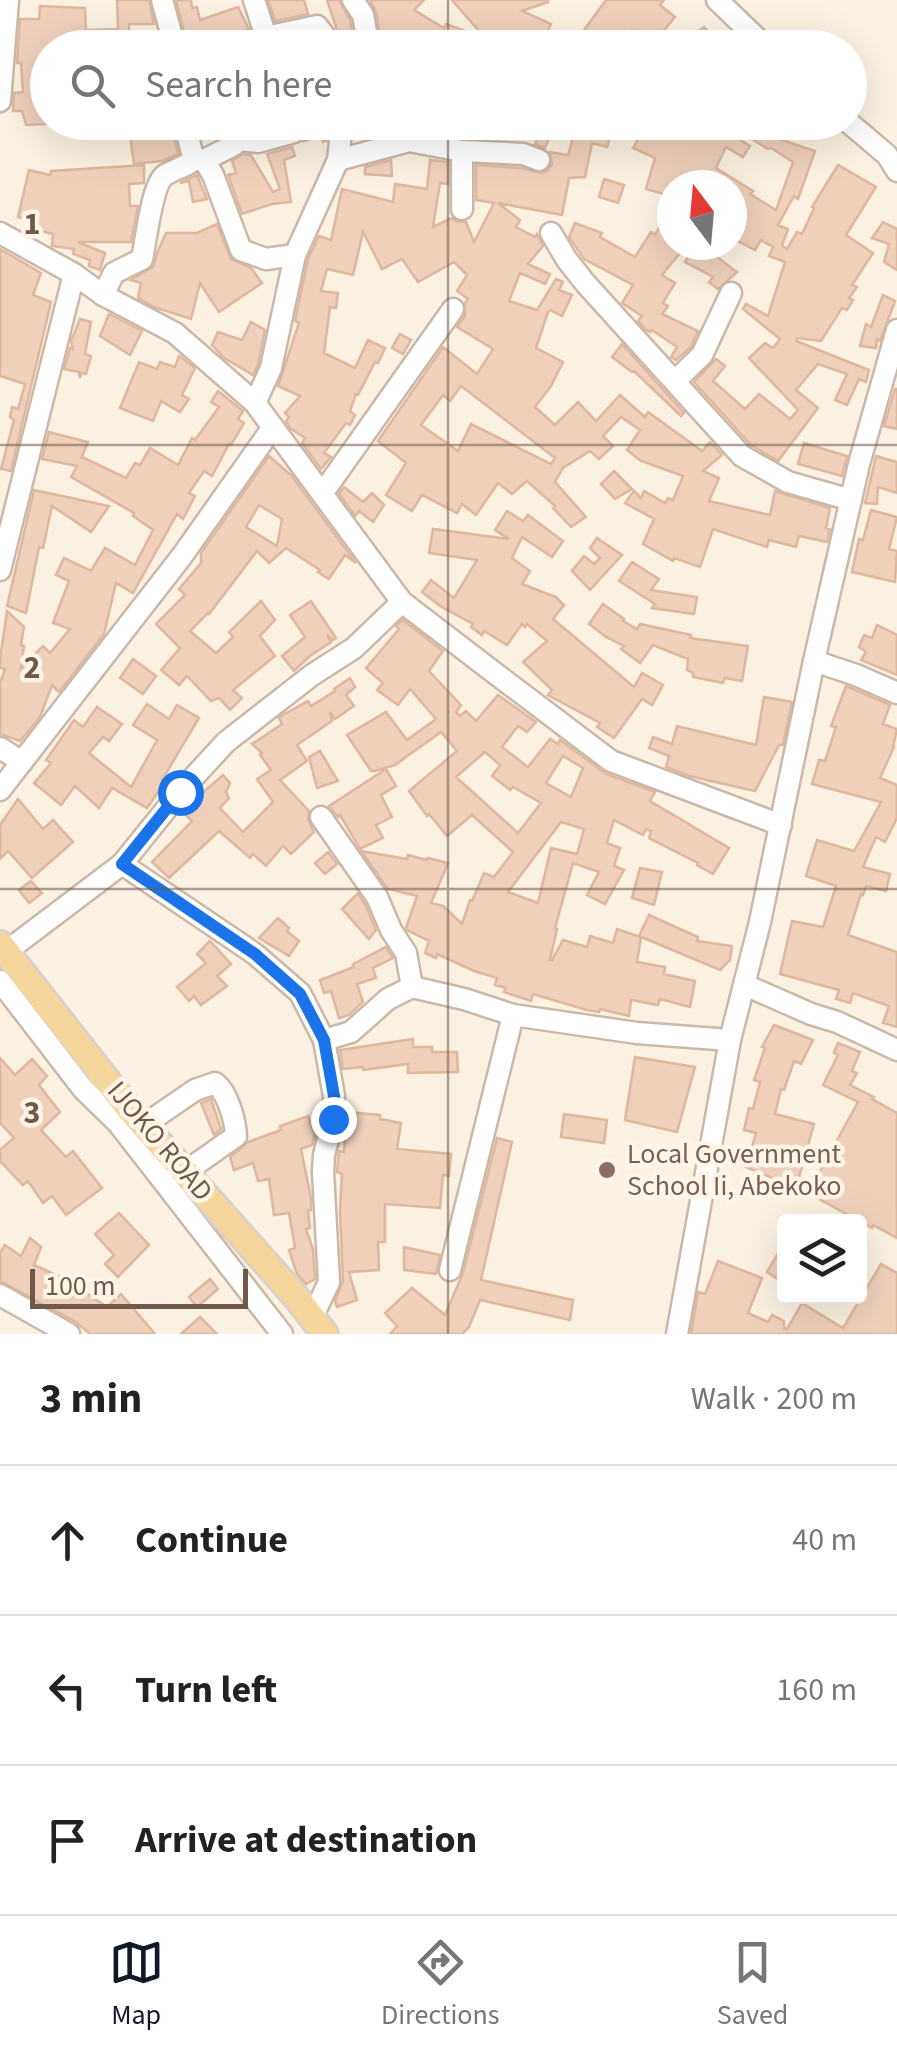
<!DOCTYPE html>
<html lang="en">
<head>
<meta charset="utf-8">
<style>
	body { margin:0; font-family:"Source Sans 3",sans-serif; background:#f2f2f2; color:#222 }
	.controls { position:absolute; right:30px; bottom:30px; display:grid; overflow:hidden; border-radius:10px; box-shadow:0 10px 40px #0002 }
	.controls button { width:90px; height:90px; display:grid; place-items:center; padding:0; border:0; border-bottom:2px solid #e0e0e0; background:#fff; color:#222; font:50px sans-serif }
	.compass { position:absolute; left:657px; top:170px; width:90px; height:90px; border-radius:50%; background:#fff; box-shadow:0 10px 40px #0002; rotate:344deg }
	.scale { position:absolute; left:30px; bottom:25px; width:218px; box-sizing:border-box; padding-left:10px; border:5px solid #70584a; border-top:0; font-size:28px; line-height:35px; white-space:nowrap; color:#70584a; -webkit-text-stroke:8px #fef5e7; paint-order:stroke }
	.stop { position:absolute; width:30px; height:30px; margin:-22px; border:8px solid #1a73e8; border-radius:50%; background:#fff }
	.stop.end { background:#1a73e8; border-color:#fff; box-shadow:0 2px 10px #0008 }
	.list { margin:0; padding:0; list-style:none }
	h2 { display:flex; justify-content:space-between; align-items:center; height:130px; margin:0; padding:0 40px; font-size:42px }
	h2 small { font-size:32px; font-weight:400; color:#767676 }
	.list li { display:grid; grid-template-columns:65px 1fr auto; gap:30px; align-items:center; box-sizing:border-box; height:150px; padding:0 40px; border-top:2px solid #e0e0e0 }
	.list b { display:block; font-size:38px; white-space:nowrap }
	.list em { font-size:32px; font-style:normal; color:#767676 }
	.icon { flex:none; width:55px; height:55px; fill:none; stroke:currentColor; stroke-width:2; stroke-linecap:round; stroke-linejoin:round }
	.map { position:relative; flex:none; width:897px; height:1334px; overflow:hidden }
	.search { position:absolute; background:#fff; box-shadow:0 10px 40px #0002; left:30px; right:30px; top:30px; height:110px; display:flex; align-items:center; gap:25px; box-sizing:border-box; padding:0 35px; border-radius:55px; color:#767676; font-size:38px }
	.sheet { height:580px; background:#fff }
	nav { display:flex; justify-content:space-around; align-items:center; box-sizing:border-box; height:140px; border-top:2px solid #e0e0e0; background:#fff; font-size:28px; color:#767676 }
	nav a { display:grid; justify-items:center; gap:5px }
	nav .on { color:#111827 }
	.map>svg:first-child { display:block }
	.building { fill:#eed0bb; stroke:#e0b79c; stroke-width:2.5; fill-rule:evenodd }
	.lines { fill:none; stroke-linecap:round; stroke-linejoin:round }
	.minor-casing { stroke:#cab9a9; stroke-width:25 }
	.major-casing { stroke:#d7d0cc; stroke-width:30 }
	.minor { stroke:#fff; stroke-width:20 }
	.major { stroke:#f6d69d; stroke-width:25 }
	.route { stroke:#1a73e8; stroke-width:12 }
	.grid { fill:none; stroke:#70584a; stroke-width:2.5; stroke-opacity:0.55 }
	.education-dot { fill:#8d6e63; stroke:#fef5e7; stroke-width:4 }
	.labels { text-anchor:middle; dominant-baseline:central; stroke-width:9; stroke-linejoin:round; paint-order:stroke }
	.street-label { font-size:28px; fill:#70584a; stroke:#fef5e7 }
	.education-label { font-size:28px; fill:#785e54; stroke:#fef5e7; text-anchor:start }
	.grid-label { font-size:32px; text-anchor:middle; font-weight:bold; fill:#70584a; stroke:#fef5e7; stroke-width:9; stroke-linejoin:round; paint-order:stroke }
</style>
</head>
<body>
<div class="map">
<svg width="897" height="1334" viewBox="0 0 897 1334">
	<rect width="100%" height="100%" fill="#fbf1e2"/>
	<g class="building">
		<path d="M117,0H149L154,24H129V48H48V124L26,125L22,111H13L14,93L23,92L21,63H17L20,19H39L40,6L85,8L86,30L118,29Z"/>
		<path d="M176,0H191L192,8L197,7L200,20L238,7L249,29L227,39L223,48H188Z"/>
		<path d="M268,0H304L308,14L275,21Z"/>
		<path d="M327,0H339L350,20L355,48H343Z"/>
		<path d="M370,0H424L414,10L444,28L446,24L485,38L452,0H548V2L522,11L551,24L540,48H382L376,12Z"/>
		<path d="M606,0H664L660,5L675,17L652,45L632,30L619,48H601L602,43L584,30Z"/>
		<path d="M704,27L723,48H704L693,36Z"/>
		<path d="M128,122H171L178,154L162,161L134,164Z"/>
		<path d="M199,122H220L222,135L221,132L209,139Z"/>
		<path d="M304,122H323L326,141L323,142L322,135L304,141L307,129Z"/>
		<path d="M350,122H400V126L354,139Z"/>
		<path d="M442,122H460L457,136L442,133Z"/>
		<path d="M520,122H556L545,148L535,144L540,131Z"/>
		<path d="M577,122H614L607,147L592,143L585,177L569,178L562,215L498,203L520,220L516,227L535,237L537,234L543,246L528,264L550,274L545,284L520,273L509,301L537,310L556,279L563,282L559,290L572,295L562,316L550,310L548,312L536,348L563,362L551,386L535,407L555,425L578,402L596,421L620,395L645,417L648,412L702,451L710,442L722,455L703,471L719,478L709,501L770,515L775,491L830,508L826,528L830,529L827,542L799,536L796,547L769,540L767,547L713,529L700,567L674,558L673,561L643,544L654,519L625,503L634,491L641,498L644,491L665,503L668,498L673,500L683,476L641,461L627,450L640,430L621,417L603,436L613,446L599,459L590,451L563,468L555,482L586,517L571,527L553,508L555,506L527,481L512,494L498,483L476,515L462,504L457,513L422,495L412,511L386,495L406,463L378,441L443,347L477,374L493,349L457,327L465,316V303L468,299L457,291L467,275L454,262L418,282L402,259L382,269L363,232L353,275L327,269L321,291L338,293L336,308L330,307L324,353L355,368L368,340L385,348L378,363L375,362L358,395L356,394L350,411L355,415L350,425L346,423L324,453L331,457L321,469L302,443L305,438L290,428L286,421L289,417L285,413L300,396L278,386L299,323L295,321L308,259L319,236L331,240L342,189L393,202L395,184L427,189L430,160L448,162V184L440,183L433,227L452,218L456,221L466,222L474,242L494,203L476,200V165L520,168L542,173L548,170L552,164L550,152L568,155ZM461,386L555,458L551,464L471,424L458,451L421,425L443,395L450,401Z"/>
		<path d="M648,122H716L725,128L723,130L750,146L743,157L726,147L716,168L753,191L750,194L776,210L793,162L771,148L768,149L752,139L754,136L750,134L752,130L756,132L762,122H797L782,140L815,151L798,199L794,196L778,225L788,229L782,246L787,249L797,232L802,234L814,208L812,207L838,165L876,187L846,235L873,253L852,285L857,287L849,298L853,300L847,310L842,308L821,341L797,338L796,341L869,370L866,382L859,379L847,405L835,400L847,374L818,364L796,390L818,408L778,461L751,445L694,382L716,359L725,366L713,381L745,409L759,394L790,419L798,410L749,358L765,343L773,348L780,339L743,309L746,304L768,316L785,262L769,256L773,247L761,240L755,250L732,238V185H672L670,196L646,189L655,158L633,148Z"/>
		<path d="M292,147L295,156L284,160L291,202L272,204L242,214L228,175L236,173L232,161L243,154L251,155L273,192L280,189L267,154Z"/>
		<path d="M391,160L392,176L365,174V167Z"/>
		<path d="M144,165V183L129,184L130,206H138L131,242H78L105,253L100,270L89,266L90,260L73,254L74,249L52,246L53,234L37,230L39,222L18,217L29,170L50,175L51,171Z"/>
		<path d="M197,175L207,199L193,202L189,181L180,183Z"/>
		<path d="M604,179L624,185L618,203L599,197Z"/>
		<path d="M672,204V247L680,253L662,275L675,283L663,303L668,306L662,314L698,331L691,347L676,360L671,357L677,347L652,330L650,332L646,330L638,321L642,316L622,303L633,285L584,259L569,237L575,223L602,233L600,237L635,257L651,232L655,235Z"/>
		<path d="M883,222L897,229V270L884,262L889,244L872,238Z"/>
		<path d="M217,224L231,259L251,268L262,283L219,312L200,283L191,319L154,307L138,298L141,283L131,280L153,267L158,251L166,233H197Z"/>
		<path d="M695,245H724L717,257L737,272L718,289L709,282L713,277L685,262Z"/>
		<path d="M0,249L41,273L33,295L51,302L11,471L1,469L14,420L10,417L12,407L18,409L25,384L0,376Z"/>
		<path d="M883,295L895,301L880,341L877,339L876,348L860,346L866,324L871,327Z"/>
		<path d="M109,314L142,331L130,355L100,336Z"/>
		<path d="M80,319L91,322L85,354L91,356L86,374L81,373L80,378L79,372L64,369L70,348L73,349L71,341Z"/>
		<path d="M251,322L265,330L258,364L253,375L224,358L212,345L218,332L242,340Z"/>
		<path d="M400,334L411,340L403,354L392,348Z"/>
		<path d="M622,344L684,413L681,416L634,371L632,372L612,357Z"/>
		<path d="M179,356L195,368L182,395L189,399L180,412L161,401L153,421L120,408L139,362L157,369L160,362L175,367Z"/>
		<path d="M895,389H897V429L884,426Z"/>
		<path d="M218,391L243,411L238,419L244,423L231,445L229,444L212,476L204,471L189,493L195,496L183,519L177,514L133,593L116,583L104,634L59,692L52,685L40,717L20,741L0,734V683L5,669L0,668V659L7,611L24,627L21,645L24,646L21,668L43,646L50,653L70,629L53,623L69,581L56,575L64,558L91,571L105,548L135,565L153,530L133,516L134,513L71,477L77,466L42,459L49,432L88,442L81,459L82,457L126,478L135,463L140,465L150,448L178,465L192,438L195,440L219,407L211,402Z"/>
		<path d="M804,443L847,456L842,476L798,464Z"/>
		<path d="M269,456L291,475L356,563L345,555L329,579L318,572L320,570L286,548L269,563L257,551L209,614L208,613L190,631L216,653L233,637L229,632L261,601L275,620L260,636L275,656L233,690L242,698L230,710L219,698L211,701L187,676L179,685L161,670L180,648L156,624L185,595L179,589L201,563V553ZM259,505L282,519L277,546L246,527Z"/>
		<path d="M876,456L897,462V493L878,487L877,504L865,503Z"/>
		<path d="M614,471L632,489L615,499L601,484Z"/>
		<path d="M344,487L363,502L372,493L384,505L373,522L359,511L355,516L339,494Z"/>
		<path d="M34,490L109,506L91,532L52,506L43,548L39,547L26,613L7,606Z"/>
		<path d="M871,510L897,517L889,549L897,551L895,582L852,572L859,539L863,540Z"/>
		<path d="M507,511L523,521L528,515L563,541L552,557L522,537L512,558L530,571L522,584L556,597L564,605L553,619L634,687L642,673L663,685L652,705L642,699L614,738L597,727L600,723L548,695L552,690L523,662L547,641L527,624L525,627L522,624L507,645L484,631L482,635L471,627L473,624L440,606L422,592L431,580L454,598L477,560L429,553L433,529L509,539L495,530Z"/>
		<path d="M597,538L622,555L590,590L572,571L584,556L594,564L600,558L590,548Z"/>
		<path d="M632,562L659,579L651,590L697,597L694,614L652,608L655,604L619,581Z"/>
		<path d="M311,601L336,638L333,640L327,635L331,642L310,656L294,671L282,656L305,637L290,615Z"/>
		<path d="M603,604L624,619L623,621L637,629L640,624L691,635L690,638L748,646L742,681L725,678L723,683L693,677V673L687,670L688,659L653,645L640,663L621,649L624,646L606,637L589,624Z"/>
		<path d="M403,620L443,651L429,671L461,705L456,712L460,716L466,711L476,721L498,695L536,722L527,732L518,726L502,747L528,767L550,739L558,744L560,740L606,774L655,792L650,801L729,848L713,874L697,865L698,863L649,838L651,831L646,829L643,835L614,820L607,843L620,848L614,866L624,870L605,904L587,895L599,872L573,863L555,928L557,929L550,960H552L563,940L587,947L590,936L613,943L617,929L641,937L637,962L665,967L664,974L695,981L690,1007L660,999L658,1005L631,1000L629,1016L600,1009L599,1012L587,1010L533,994L531,1001L504,992L506,988L495,985L497,978L474,971L437,954L436,958L425,953L429,941L407,930L406,928L417,896L388,889L361,851L407,859L408,855L427,860L428,858L448,863L431,903L443,906L462,924L470,900L472,901L484,873L494,877L513,852L472,815L447,836L429,814L427,816L409,791L457,751L441,732L395,765L375,771H371L347,735L386,712L407,740L436,719L410,689L398,705L377,690L383,683L366,668L399,629L396,626ZM485,752L500,765L492,776L510,790L513,787L541,803L518,833L456,777ZM563,756L583,768L571,797L546,783ZM561,822L584,829L577,854L551,848L538,903L508,892Z"/>
		<path d="M877,625L897,635V675L861,660L866,652L859,647L864,635L872,638Z"/>
		<path d="M133,659L156,676L143,694L120,678Z"/>
		<path d="M350,678L355,687L346,695L354,706L335,719L330,712L332,721L297,745L307,761L280,780L309,811L308,819L314,832L291,854L283,846L266,866L253,854L250,858L219,831L169,878L152,862L192,821L182,811L184,809L223,775L230,783L226,792L229,798L220,808L243,832L273,802L257,779L271,770L260,755L262,753L252,744L282,724L279,718L281,716L308,701L311,706L335,691L334,689Z"/>
		<path d="M846,686L890,705L883,724L897,729L893,747H894L880,778L897,785V818L885,842L876,837L863,867L890,874L886,891L866,886L863,895L861,894L848,935L897,952V1027L883,1023L889,1006L853,993L850,1003L836,999L839,990L780,974L792,921L823,927L836,886L806,876L817,840L854,851L881,802L812,784L819,760L825,761L836,727L831,726Z"/>
		<path d="M764,697L792,702L783,745H779L755,791L689,776L666,767L669,756L649,748L653,737L672,744L677,726L756,745Z"/>
		<path d="M147,704L169,719L177,705L199,718L162,780L165,782L147,808L112,788L99,808L75,786L61,805L34,783L51,763L46,760L74,720L83,727L97,707L122,724L109,741L103,737L89,753L131,787L157,740L133,725Z"/>
		<path d="M320,751L338,781L317,788L309,757Z"/>
		<path d="M386,769L396,786L381,795L392,817L376,825L383,838L360,849L340,815L338,817L329,806Z"/>
		<path d="M18,799L43,829L53,820L73,842L32,878L8,851L0,859V825Z"/>
		<path d="M328,852L337,864L325,874L315,863Z"/>
		<path d="M640,868L662,872L654,905L632,898Z"/>
		<path d="M31,881L42,893L29,903L19,890Z"/>
		<path d="M358,893L365,904L376,930L369,939L342,909Z"/>
		<path d="M649,915L698,937L697,941L732,946L730,960L720,970L639,936Z"/>
		<path d="M278,918L289,928L287,931L299,941L289,956L259,938Z"/>
		<path d="M210,941L231,964L217,976L227,986L201,1005L194,996L189,1001L177,987L206,963L197,954Z"/>
		<path d="M386,947L393,958L373,968L376,978L357,984L363,1002L349,1015L339,1018L331,991L324,993L320,980L354,967L353,964Z"/>
		<path d="M774,1025L813,1040L801,1064L794,1061L784,1090L781,1089L775,1114L814,1124L796,1188L746,1167L756,1133L744,1130L749,1108L753,1109L760,1082L754,1080L765,1048L762,1047Z"/>
		<path d="M413,1039V1047H432V1052H457L458,1072L408,1073V1064L363,1070V1067L343,1069L340,1050Z"/>
		<path d="M838,1043L860,1052L852,1071L857,1073L850,1085L874,1097L872,1099L897,1113V1238L873,1225L872,1228L808,1193L858,1102L823,1085L838,1055L834,1053Z"/>
		<path d="M635,1057L695,1067L677,1132L625,1120Z"/>
		<path d="M0,1058L15,1075L32,1059L47,1076L39,1085L60,1112L41,1130L66,1157L73,1151L102,1188L66,1215L52,1196L43,1203L28,1181L23,1185L0,1161V1150L14,1138L0,1123Z"/>
		<path d="M211,1099L221,1129L214,1135L201,1103Z"/>
		<path d="M347,1112L380,1115V1119L401,1123L397,1149L451,1154L449,1176L443,1175L440,1208L385,1204V1242H378L379,1270L349,1272L357,1300L337,1307L335,1301L343,1281L340,1210L342,1174L337,1172L339,1151L344,1152Z"/>
		<path d="M564,1114L607,1120L604,1143L561,1137Z"/>
		<path d="M308,1116L315,1135L312,1145L301,1149L311,1198V1210L308,1211L310,1228L306,1229L313,1249L315,1279L306,1284L297,1274L289,1250L295,1248L289,1213L274,1215L269,1179L258,1181L253,1163L234,1170L230,1157L248,1142L281,1130L280,1126Z"/>
		<path d="M497,1138L512,1142L481,1280L573,1300L570,1320L480,1300L469,1327L462,1334H390L397,1326L385,1313L412,1288L445,1315L463,1273Z"/>
		<path d="M119,1213L149,1245L118,1277L105,1264L114,1255L95,1234Z"/>
		<path d="M30,1238L41,1247L34,1265L65,1279L107,1307L121,1294L155,1334H90L76,1322L0,1281V1253L5,1245L21,1256Z"/>
		<path d="M784,1243V1283L767,1272Z"/>
		<path d="M404,1247L440,1255L436,1274L404,1270Z"/>
		<path d="M718,1261L762,1278L748,1313L768,1322L772,1315L784,1321V1328L787,1329L802,1303L843,1328L881,1264L897,1273V1334H691L698,1292L705,1294Z"/>
		<path d="M210,1279L218,1289L197,1307L189,1297Z"/>
		<path d="M200,1317L217,1334H181Z"/>
	</g>
	<g class="lines">
		<defs>
			<g id="minor">
				<path d="M162,0L175,48"/>
				<path d="M254,0L266,37"/>
				<path d="M353,0L363,15L369,48"/>
				<path d="M717,0L767,48"/>
				<path d="M237,48L266,37L317,26L324,35L325,48"/>
				<path d="M0,101L8,0"/>
				<path d="M848,122L887,155L897,171"/>
				<path d="M237,140L258,142L294,132"/>
				<path d="M462,151L523,154L539,160"/>
				<path d="M194,160H204L213,175L241,250L266,259L295,255"/>
				<path d="M204,160L234,145L237,140L233,122"/>
				<path d="M338,160L409,141L462,151V209"/>
				<path d="M0,233L74,274L103,295L175,333L255,403L402,602L496,674L611,761L781,825"/>
				<path d="M551,233L567,260L586,284L742,456L788,482L851,500"/>
				<path d="M103,295L114,273L142,259C146,241 152,184 165,175C175,169 185,167 194,160L184,122"/>
				<path d="M676,380L702,355L731,293"/>
				<path d="M255,403L271,368L295,255L338,160L340,142L336,122"/>
				<path d="M322,494L453,309"/>
				<path d="M0,570L74,274"/>
				<path d="M814,661L856,675L897,693"/>
				<path d="M0,748L22,762"/>
				<path d="M0,790L182,556L273,427"/>
				<path d="M321,817L377,897L391,930L406,953L412,987"/>
				<path d="M122,864L255,954L300,993L324,1040L334,1096L333,1119L324,1155L323,1172L329,1282L312,1318"/>
				<path d="M7,951L122,864L180,792L226,742L312,675L354,648L402,602"/>
				<path d="M0,981L83,1089L118,1123L282,1334"/>
				<path d="M745,985L811,1014L837,1022L897,1050"/>
				<path d="M324,1040L351,1032L388,999L412,987L464,999L513,1015L637,1033L730,1040"/>
				<path d="M144,1125L195,1090L215,1083C228,1093 235,1120 236,1136L185,1172"/>
				<path d="M450,1270L513,1015"/>
				<path d="M0,1295L69,1334"/>
				<path d="M677,1334L730,1040L760,922L814,661L859,464L897,330"/>
			</g>
			<path id="major" d="M0,944L131,1111L295,1296L325,1334"/>
		</defs>
		<use href="#minor" class="minor-casing"/>
		<use href="#major" class="major-casing"/>
		<use href="#minor" class="minor"/>
		<use href="#major" class="major"/>
	</g>
	<g class="lines">
		<path class="route" d="M180,792L122,864L255,954L300,994L324,1040L334,1096L333,1119"/>
	</g>
	<path class="grid" d="M448,0V48M448,122V1334M0,445H897M0,889H897"/>
	<circle class="education-dot" cx="607" cy="1170" r="10"/>
	<g class="labels">
		<g class="street-label">
			<text transform="translate(160 1141) rotate(50)">IJOKO ROAD</text>
		</g>
		<g class="education-label">
			<text x="627" y="1154">Local Government<tspan x="627" dy="32">School Ii, Abekoko</tspan></text>
		</g>
	</g>
	<g class="grid-label">
		<text x="32" y="234">1</text>
		<text x="32" y="678">2</text>
		<text x="32" y="1123">3</text>
	</g>
</svg>
<div class="controls">
<button><svg class="icon" aria-label="layers" viewBox="0 0 24 24"><path d="M12 4l9 5-9 5-9-5zM3 14l9 5 9-5"/></svg></button>
</div>
<svg class="compass" viewBox="-18 -18 36 36"><path d="M0-13l5 13h-10z" fill="#e53935"/><path d="M0 13l5-13h-10z" fill="#767676"/></svg>
<div class="scale">100 m</div>
<div class="stop" style="left:180px;top:792px"></div>
<div class="stop end" style="left:333px;top:1119px"></div>
<div class="search"><svg class="icon" aria-label="search" viewBox="0 0 24 24"><circle cx="10" cy="10" r="6"/><path d="M15 15l6 6"/></svg>Search here</div>
</div>
<section class="sheet">
<h2>3 min<small>Walk · 200 m</small></h2>
<ul class="list">
<li><svg class="icon" aria-label="ahead" viewBox="0 0 24 24"><path d="M12 20V5M6 11l6-6 6 6"/></svg><div><b>Continue</b></div><em>40 m</em></li>
<li><svg class="icon" aria-label="left" viewBox="0 0 24 24"><path d="M17 20v-9H6M10 6l-5 5 5 5"/></svg><div><b>Turn left</b></div><em>160 m</em></li>
<li><svg class="icon" aria-label="arrive" viewBox="0 0 24 24"><path d="M6 21V4h12l-3 4 3 4H6"/></svg><div><b>Arrive at destination</b></div></li>
</ul>
</section>
<nav>
<a class="on"><svg class="icon" aria-label="map" viewBox="0 0 24 24"><path d="M3 6l6-2 6 2 6-2v14l-6 2-6-2-6 2zM9 4v14M15 6v14"/></svg>Map</a>
<a><svg class="icon" aria-label="directions" viewBox="0 0 24 24"><path d="M12 3l9 9-9 9-9-9zM9 14v-3h6M13 9l2 2-2 2"/></svg>Directions</a>
<a><svg class="icon" aria-label="saved" viewBox="0 0 24 24"><path d="M7 4h10v16l-5-4-5 4z"/></svg>Saved</a>
</nav>
</body>
</html>
